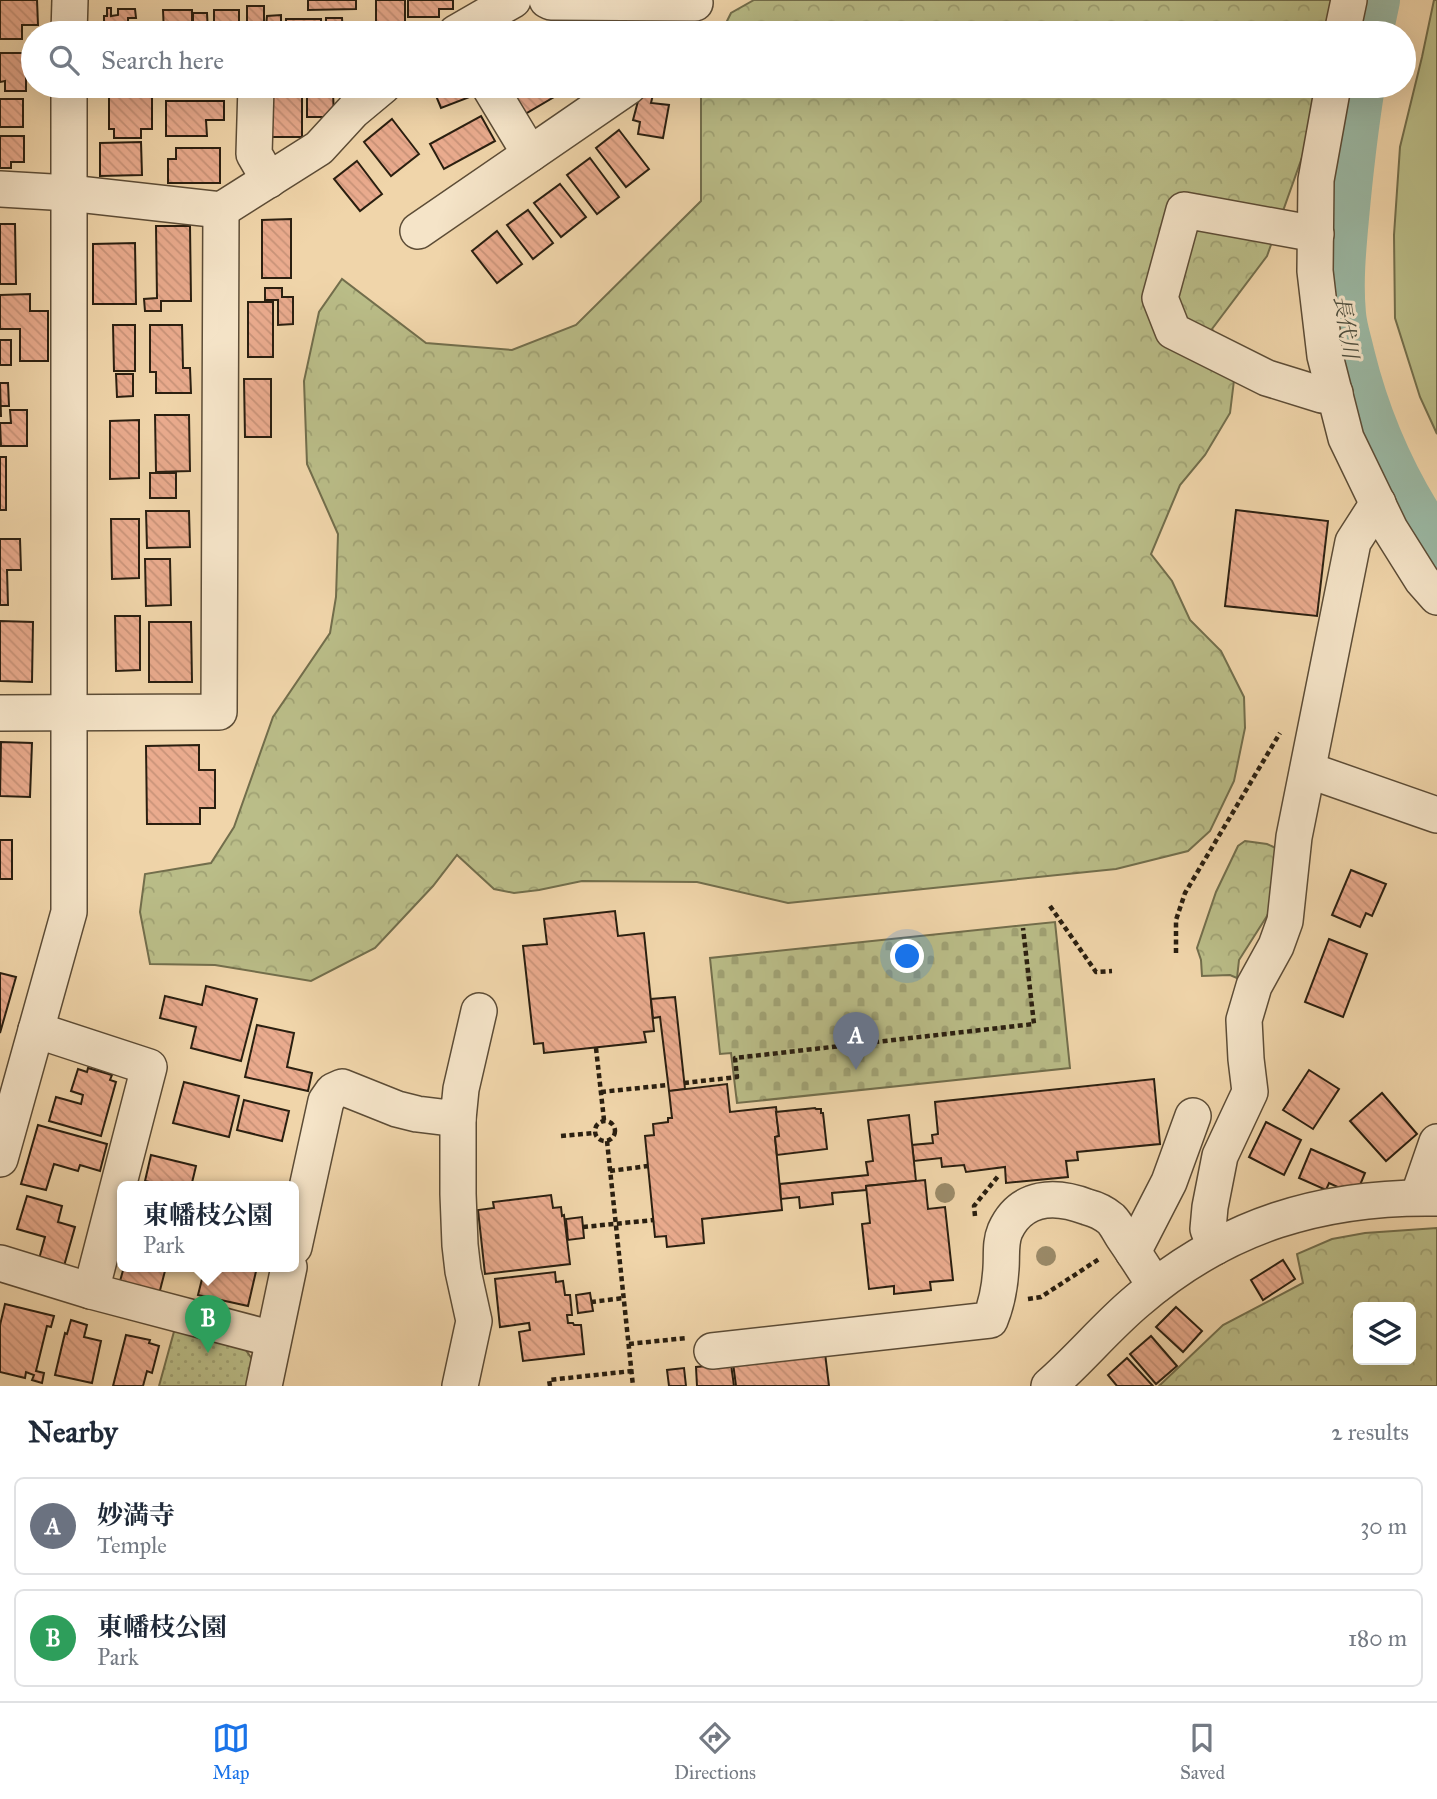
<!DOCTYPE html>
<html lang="en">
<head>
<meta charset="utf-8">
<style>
	body { margin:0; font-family:"IM FELL Great Primer","Noto Serif JP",serif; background:#f2f2f3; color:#1f2937 }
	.controls { position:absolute; right:21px; bottom:21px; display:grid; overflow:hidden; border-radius:10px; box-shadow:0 7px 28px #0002 }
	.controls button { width:63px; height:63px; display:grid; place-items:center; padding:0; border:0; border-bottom:2px solid #e0e1e3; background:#fff; color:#1f2937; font:35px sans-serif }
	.you { position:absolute; left:908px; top:957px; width:24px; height:24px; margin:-18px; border:5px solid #fff; border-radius:50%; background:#1a73e8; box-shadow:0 0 0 10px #1a73e833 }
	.badge { display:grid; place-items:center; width:46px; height:46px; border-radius:50%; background:#1a73e8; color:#fff; font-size:23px; font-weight:700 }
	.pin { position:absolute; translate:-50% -58px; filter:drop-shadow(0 2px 4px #0008) }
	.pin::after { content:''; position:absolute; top:37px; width:24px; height:21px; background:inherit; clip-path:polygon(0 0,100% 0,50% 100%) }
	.popup { position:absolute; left:117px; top:1181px; width:182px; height:91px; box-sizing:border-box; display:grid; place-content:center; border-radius:10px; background:#fff; filter:drop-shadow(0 2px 5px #0005); font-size:23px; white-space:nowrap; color:#747a83 }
	.popup b { font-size:26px; color:#1f2937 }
	.popup::after { content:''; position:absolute; left:50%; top:100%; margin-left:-14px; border:14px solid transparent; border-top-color:#fff }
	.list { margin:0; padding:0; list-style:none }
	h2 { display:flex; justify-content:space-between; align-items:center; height:91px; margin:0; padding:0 28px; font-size:30px }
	h2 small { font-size:23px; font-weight:400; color:#747a83 }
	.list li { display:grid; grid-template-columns:46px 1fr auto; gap:21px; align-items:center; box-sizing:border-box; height:98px; margin:0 14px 14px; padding:0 14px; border:2px solid #e0e1e3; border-radius:10px }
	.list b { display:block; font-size:26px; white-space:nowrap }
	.list p { margin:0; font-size:23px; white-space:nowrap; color:#747a83 }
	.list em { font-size:23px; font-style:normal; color:#747a83 }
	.icon { flex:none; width:38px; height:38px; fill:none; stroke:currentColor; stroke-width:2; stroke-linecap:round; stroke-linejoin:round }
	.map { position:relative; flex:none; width:1437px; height:1386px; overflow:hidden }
	.search { position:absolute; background:#fff; box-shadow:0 7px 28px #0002; left:21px; right:21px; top:21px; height:77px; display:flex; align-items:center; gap:18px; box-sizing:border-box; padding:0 24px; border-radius:38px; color:#747a83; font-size:26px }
	.sheet { height:315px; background:#fff }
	nav { display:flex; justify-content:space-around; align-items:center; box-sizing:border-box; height:98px; border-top:2px solid #e0e1e3; background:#fff; font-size:19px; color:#747a83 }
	nav a { display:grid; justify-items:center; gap:4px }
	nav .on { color:#1a73e8 }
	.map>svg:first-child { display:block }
	.forest { fill:url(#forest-crowns); stroke:#726e4c; stroke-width:2; fill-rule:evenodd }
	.cemetery { fill:url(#cemetery-stones); stroke:#726e4c; stroke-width:2 }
	.park { fill:url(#park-dots); stroke:#726e4c; stroke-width:2 }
	.garden { fill:#babd88; stroke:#726e4c; stroke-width:2 }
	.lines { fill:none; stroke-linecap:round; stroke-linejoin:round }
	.river { stroke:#9bb9a5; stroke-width:52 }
	.building { fill:url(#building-back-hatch); stroke:#2a1f10; stroke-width:2 }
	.minor-casing { stroke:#5c4c36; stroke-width:38 }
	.path { stroke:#2a1f10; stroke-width:4.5; stroke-dasharray:5 3.5; stroke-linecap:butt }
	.minor { stroke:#f5e4c8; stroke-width:35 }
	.tree { fill:#9b8b69 }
	.labels { text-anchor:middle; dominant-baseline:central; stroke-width:6; stroke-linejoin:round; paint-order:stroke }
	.water-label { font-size:21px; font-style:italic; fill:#4c4d3d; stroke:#f5e4c8 }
</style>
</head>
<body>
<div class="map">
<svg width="1437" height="1386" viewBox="0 0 1437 1386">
	<defs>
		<pattern id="forest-crowns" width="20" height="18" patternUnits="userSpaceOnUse" patternTransform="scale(1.75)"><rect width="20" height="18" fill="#babd88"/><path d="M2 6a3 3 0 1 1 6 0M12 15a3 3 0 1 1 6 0" fill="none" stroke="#a0a274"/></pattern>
		<pattern id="cemetery-stones" width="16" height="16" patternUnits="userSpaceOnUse" patternTransform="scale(1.75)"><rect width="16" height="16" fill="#babd88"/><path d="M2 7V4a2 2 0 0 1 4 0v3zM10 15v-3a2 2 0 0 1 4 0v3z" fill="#a0a274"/></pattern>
		<pattern id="park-dots" width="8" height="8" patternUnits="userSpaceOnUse" patternTransform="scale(1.75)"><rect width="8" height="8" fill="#babd88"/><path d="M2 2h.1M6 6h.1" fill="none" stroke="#a0a274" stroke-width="1.8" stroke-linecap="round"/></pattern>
		<pattern id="building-back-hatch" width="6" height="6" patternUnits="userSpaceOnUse" patternTransform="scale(1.75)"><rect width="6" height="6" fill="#eaab8e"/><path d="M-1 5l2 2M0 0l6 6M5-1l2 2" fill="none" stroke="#c99379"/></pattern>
	</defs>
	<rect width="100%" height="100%" fill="#f0d5aa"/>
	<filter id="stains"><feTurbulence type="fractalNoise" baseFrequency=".00286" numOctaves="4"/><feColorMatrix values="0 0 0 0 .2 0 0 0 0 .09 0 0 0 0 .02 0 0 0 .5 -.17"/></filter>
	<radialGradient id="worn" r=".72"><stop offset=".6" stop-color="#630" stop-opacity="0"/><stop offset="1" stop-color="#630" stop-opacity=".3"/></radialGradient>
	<g class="forest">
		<path d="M754,0H1345L1336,33H721L731,13Z"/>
		<path d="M701,86H1322L1305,149L1267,256L1212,329L1236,364L1230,413L1205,455L1180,485L1151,554L1172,581L1190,620L1221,651L1244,697L1245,728L1234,781L1210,831L1188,851L1116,869L788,903L697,882L582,881L539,890L514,893L494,889L457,855L433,886L375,948L311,981L215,965L150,964L140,912L145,874L211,863L234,827L273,717L330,633L336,597L338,534L307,464L304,381L319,312L342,279L426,343L512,350L576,325L701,201Z"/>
		<path d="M1245,841L1267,844L1278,849L1276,898L1267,916L1239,960L1237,978L1230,975L1202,976L1201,960L1197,948L1216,892L1238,846Z"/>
		<path d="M1437,1228V1386H1159L1223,1325L1303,1283L1297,1254L1332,1239L1365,1233ZM1358,1307H1411V1360H1358Z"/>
	</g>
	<path class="cemetery" d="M1055,922L1070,1068L737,1103L731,1053L720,1054L710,958Z"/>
	<path class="park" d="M175,1328L241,1343L254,1362L249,1386H159Z"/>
	<path class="garden" d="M1434,0H1437V434L1420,397L1395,318L1394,235L1400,147L1422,57Z"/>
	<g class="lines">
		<g class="river">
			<path d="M1367,33L1374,0"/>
			<path d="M1359,86C1352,130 1347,174 1343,218C1340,250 1337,283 1340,314C1341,328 1346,342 1349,356C1366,425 1396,491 1437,549"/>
		</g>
	</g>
	<g class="building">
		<path d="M0,0H37L38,25H22V39H0Z"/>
		<path d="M308,0H356V9L308,10Z"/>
		<rect x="376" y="0" width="29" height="33"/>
		<path d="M408,0H453V9H439V17H408Z"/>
		<rect x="247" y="6" width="17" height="25"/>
		<path d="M107,8H111V16L118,15V9H135L136,18H128V33H104V16H107Z"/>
		<path d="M163,10H192V26H185V33H164Z"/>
		<rect x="214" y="10" width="25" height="23"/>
		<path d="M193,13H207L208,33H189L193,32Z"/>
		<path d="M281,15V28L266,27L267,16Z"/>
		<path d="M326,18H342L343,33H326Z"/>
		<rect x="286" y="19" width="35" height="14"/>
		<path d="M0,53H26V91H5V81L0,82Z"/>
		<rect x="166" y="86" width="23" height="9"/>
		<path d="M432,86H477L480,93L441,108Z"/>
		<path d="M519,86H563L566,90L525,114L512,90Z"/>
		<path d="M642,86L654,90L651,103L669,105L663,138L638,134L640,122L633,120Z"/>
		<path d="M307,92H333L334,117H307Z"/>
		<path d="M267,94H302V137H268Z"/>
		<path d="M109,96H152V129H141V138H114V129H109Z"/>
		<rect x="0" y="99" width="23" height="28"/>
		<path d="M166,101H224V120H206L207,136H166Z"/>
		<path d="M481,116L495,141L444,169L430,144Z"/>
		<path d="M392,119L419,154L391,176L364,142Z"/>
		<path d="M619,130L649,169L626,187L596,148Z"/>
		<path d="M0,136H24V162H11V168H0Z"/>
		<path d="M141,142L142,175L100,176V143Z"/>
		<path d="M176,148H220V183H168V159H176Z"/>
		<path d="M590,158L619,197L597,214L567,175Z"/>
		<path d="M357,161L382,194L360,211L334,179Z"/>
		<path d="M560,184L586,217L561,237L534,203Z"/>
		<path d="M528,210L553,243L533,259L507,225Z"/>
		<path d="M291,219V278H262V220Z"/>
		<path d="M0,224H15L16,284H0Z"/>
		<path d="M156,226H190L191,301H161V311H145L144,299L157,298Z"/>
		<path d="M497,231L522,264L497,283L472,251Z"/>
		<path d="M135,243L136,304H93V244Z"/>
		<path d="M265,288H282V297H293V324L278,325V300H265Z"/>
		<path d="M30,294V311H48V361H20V329H0V295Z"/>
		<rect x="248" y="302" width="25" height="55"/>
		<path d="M113,325H135V371H114Z"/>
		<path d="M150,325H182L183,368H190L191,393H156V372H150Z"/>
		<rect x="0" y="340" width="11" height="25"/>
		<path d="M116,374H133V396L117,397Z"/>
		<path d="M244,379H271V437H245Z"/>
		<path d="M0,383H8L9,406H0L1,417Z"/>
		<path d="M10,410H27V446H1L0,423H11Z"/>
		<path d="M155,415H189L190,471L156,472Z"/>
		<path d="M139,420V478L110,479V421Z"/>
		<rect x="0" y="457" width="6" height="53"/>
		<rect x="150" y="473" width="26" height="25"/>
		<path d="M1236,510L1328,521L1317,616L1225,606Z"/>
		<path d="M146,511H189L190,547L147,548Z"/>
		<path d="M111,519H139V578L112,579Z"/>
		<path d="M0,539H20L21,570H7L8,605H0Z"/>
		<path d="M145,559H170L171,605L146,606Z"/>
		<path d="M115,616H140V670L116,671Z"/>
		<path d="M0,621L33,622L32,682L0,681Z"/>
		<path d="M149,622H191L192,682H149Z"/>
		<path d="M1,742L32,743L30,797L0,796Z"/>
		<path d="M199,745V770H215V808H200V824H147L146,746Z"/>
		<rect x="0" y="840" width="12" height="39"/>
		<path d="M1351,870L1386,884L1372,916L1366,913L1360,927L1332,915Z"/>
		<path d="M615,911L618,936L644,933L654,1031L644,1032L646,1042L544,1053L543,1043L534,1044L523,946L547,944L544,919Z"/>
		<path d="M1329,939L1367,954L1343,1017L1305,1002Z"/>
		<path d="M0,973L16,977L0,1033Z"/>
		<path d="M206,986L257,999L241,1061L191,1048L196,1027L160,1018L165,996L202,1005Z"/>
		<path d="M675,997L685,1089L669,1091L660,1017L653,1018L651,999Z"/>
		<path d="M257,1025L294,1033L287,1067L312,1073L308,1091L245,1077Z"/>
		<path d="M88,1068L112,1075L110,1080L116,1082L101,1136L49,1121L56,1097L81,1104L83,1095L71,1091L78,1069L87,1072Z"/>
		<path d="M1309,1070L1339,1089L1313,1129L1283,1110Z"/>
		<path d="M1154,1079L1160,1144L1077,1152L1078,1160L1066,1161L1068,1177L1006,1183L1005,1167L966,1172L964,1165L942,1167L941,1158L914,1161L912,1145L933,1143L932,1135L938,1134L935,1102Z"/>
		<path d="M184,1082L239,1096L229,1137L173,1123Z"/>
		<path d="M727,1084L730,1112L776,1107L779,1136L775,1137L782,1210L702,1219L704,1243L667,1247L666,1236L655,1237L645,1136L654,1135L653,1124L668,1122V1118H672L669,1091Z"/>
		<path d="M1382,1093L1417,1134L1386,1161L1350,1121Z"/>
		<path d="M244,1100L289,1111L282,1141L237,1130Z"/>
		<path d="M815,1108L816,1109H821V1113H823L827,1149L777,1155L775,1137L779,1136L776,1112Z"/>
		<path d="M909,1115L916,1181L866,1186V1190L832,1193L833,1204L800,1208L799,1197L781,1199L780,1184L868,1175L866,1162L873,1161L868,1120Z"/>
		<path d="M1266,1122L1301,1140L1284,1175L1249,1157Z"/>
		<path d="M38,1125L107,1144L100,1171L80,1165L78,1171L54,1164L46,1190L21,1184Z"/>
		<path d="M1311,1149L1365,1173L1358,1190L1349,1192L1329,1183L1326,1190L1299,1178Z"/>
		<path d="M151,1155L196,1166L191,1187H159L160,1184L145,1181Z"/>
		<path d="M925,1180L928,1209L945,1207L953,1280L930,1282L931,1290L894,1294V1286L869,1289L862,1224L870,1223L866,1186Z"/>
		<path d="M551,1195L553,1208L561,1207L562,1216L564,1215L570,1264L485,1274L478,1210L494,1208L493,1202Z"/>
		<path d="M27,1196L62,1206L58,1222L75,1227L64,1266L39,1259L45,1237L17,1229Z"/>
		<path d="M582,1217L584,1238L568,1240L566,1219Z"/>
		<path d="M1283,1260L1295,1279L1263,1300L1251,1280Z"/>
		<path d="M124,1267H166L158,1298L118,1288Z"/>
		<path d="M205,1267H257L248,1306L198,1295Z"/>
		<path d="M555,1272L556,1282L563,1281L565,1295H570L572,1315H567L568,1323H573L574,1325H581L584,1354L523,1361L519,1332L530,1330L529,1323L500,1327L495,1279Z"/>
		<path d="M590,1293L593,1311L578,1313L576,1295Z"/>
		<path d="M5,1304L54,1316L51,1327L47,1326L36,1371L44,1373L42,1383L32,1380L34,1375L26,1372L25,1378L0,1372V1325Z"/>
		<path d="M1176,1307L1202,1331L1183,1352L1156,1327Z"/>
		<path d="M71,1320L87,1325L84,1337L101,1341L92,1383L55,1375L65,1333L67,1334Z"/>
		<path d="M126,1335L150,1340L149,1343L159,1346L152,1373L147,1371L143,1386H113Z"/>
		<path d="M1151,1336L1177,1366L1156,1384L1130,1354Z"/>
		<path d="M825,1353L829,1386H736L733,1363Z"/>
		<path d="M1127,1358L1153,1386H1117L1108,1375Z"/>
		<path d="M731,1364L734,1386H697L696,1367Z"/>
		<path d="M684,1368L686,1386H669L667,1370Z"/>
	</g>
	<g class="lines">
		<defs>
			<g id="minor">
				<path d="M547,0L551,2L695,3"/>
				<path d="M69,33L70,0"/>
				<path d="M456,33L513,0"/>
				<path d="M1342,33L1349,0"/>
				<path d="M256,86L254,154L269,180"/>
				<path d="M489,86L530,154"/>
				<path d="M1333,86L1316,180L1315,271L1325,356L1346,438L1390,529L1422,580L1437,597"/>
				<path d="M0,189L69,193L221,210L319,148L353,111L383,86"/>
				<path d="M418,231L629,86"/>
				<path d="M1316,234L1184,210L1160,298L1173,331L1267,378L1322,395L1335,393"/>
				<path d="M0,713L219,712L221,210"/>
				<path d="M1308,770L1437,815"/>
				<path d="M36,1030L149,1067L91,1291"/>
				<path d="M458,1119V1194L460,1245L463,1271L474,1321L460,1386"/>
				<path d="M0,1159L69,912V86"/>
				<path d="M1418,1197L1437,1142"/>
				<path d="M294,1247L326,1101L333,1091L342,1087L397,1109L417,1114L458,1119L461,1089L479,1011"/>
				<path d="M1215,1247L1208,1229L1210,1207L1220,1156L1250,1092L1246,1059L1244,1020L1254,986L1276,946L1285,921L1294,837L1353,542L1378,503"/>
				<path d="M1133,1252L1169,1182L1193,1116"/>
				<path d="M0,1263L91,1291L273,1339"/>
				<path d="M712,1351L990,1320C997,1303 1000,1286 1001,1268C1002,1255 1000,1243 1005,1231C1021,1195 1056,1195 1087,1207C1095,1209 1105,1214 1111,1219C1116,1224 1119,1231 1123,1237C1134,1253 1145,1270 1155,1286"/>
				<path d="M264,1386L289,1267"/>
				<path d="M1049,1386C1080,1359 1106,1327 1137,1301C1225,1225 1322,1196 1437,1198"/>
			</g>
		</defs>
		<use href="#minor" class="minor-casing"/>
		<g class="path">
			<path d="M1050,906L1096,972L1112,971"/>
			<path d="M1176,953V920L1185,893L1280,733"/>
			<path d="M596,1048L604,1120"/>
			<path d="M684,1083L737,1077L735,1058L1034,1024L1023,928"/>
			<path d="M601,1092L668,1085"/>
			<circle cx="605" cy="1131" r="10"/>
			<path d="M561,1136L595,1133"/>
			<path d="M607,1141L633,1386"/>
			<path d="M610,1171L648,1166"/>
			<path d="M975,1216L974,1206L999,1175"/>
			<path d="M583,1227L654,1220"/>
			<path d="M1028,1299L1041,1297L1099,1259"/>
			<path d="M591,1302L624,1298"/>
			<path d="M629,1344L686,1338"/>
			<path d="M550,1386L549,1380L632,1371"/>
		</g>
		<use href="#minor" class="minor"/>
	</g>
	<g class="tree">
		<circle cx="945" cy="1193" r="10"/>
		<circle cx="1046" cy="1256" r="10"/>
	</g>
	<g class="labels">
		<g class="water-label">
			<text transform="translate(1346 327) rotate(81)">長代川</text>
		</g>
	</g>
	<rect width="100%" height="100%" filter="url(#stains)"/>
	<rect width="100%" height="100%" fill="url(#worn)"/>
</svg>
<div class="controls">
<button><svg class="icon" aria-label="layers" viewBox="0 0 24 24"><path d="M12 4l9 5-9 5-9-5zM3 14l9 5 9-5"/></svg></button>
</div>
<div class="you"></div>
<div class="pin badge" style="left:856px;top:1070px;background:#6b7280">A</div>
<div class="pin badge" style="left:208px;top:1353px;background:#2e9e5b">B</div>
<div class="popup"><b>東幡枝公園</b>Park</div>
<div class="search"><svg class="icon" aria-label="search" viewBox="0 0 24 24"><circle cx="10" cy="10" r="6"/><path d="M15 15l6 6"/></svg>Search here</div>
</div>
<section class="sheet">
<h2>Nearby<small>2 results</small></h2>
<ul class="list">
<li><span class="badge" style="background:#6b7280">A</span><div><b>妙満寺</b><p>Temple</p></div><em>30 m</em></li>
<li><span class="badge" style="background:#2e9e5b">B</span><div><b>東幡枝公園</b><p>Park</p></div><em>180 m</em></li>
</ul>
</section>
<nav>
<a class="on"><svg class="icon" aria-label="map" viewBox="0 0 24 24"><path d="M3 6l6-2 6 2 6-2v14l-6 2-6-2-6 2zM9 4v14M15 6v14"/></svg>Map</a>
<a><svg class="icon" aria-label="directions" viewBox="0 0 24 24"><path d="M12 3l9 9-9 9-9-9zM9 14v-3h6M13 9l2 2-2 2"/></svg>Directions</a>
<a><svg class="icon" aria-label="saved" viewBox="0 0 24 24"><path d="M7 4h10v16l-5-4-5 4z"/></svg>Saved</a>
</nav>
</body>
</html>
